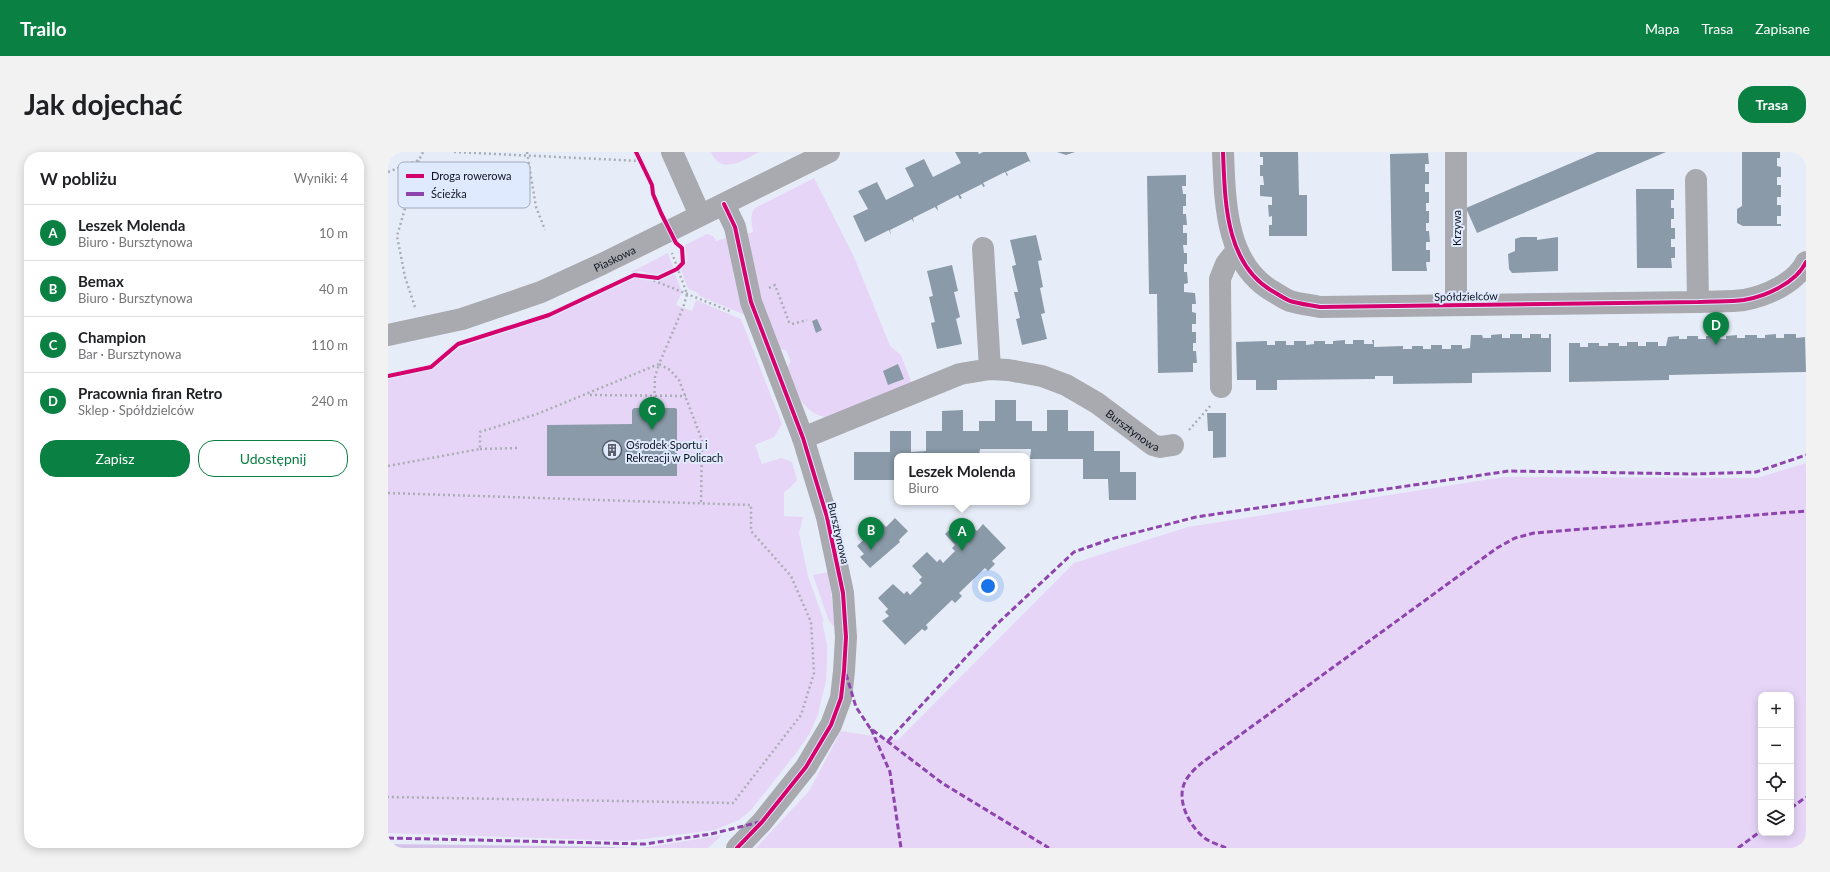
<!DOCTYPE html>
<html lang="pl">
<head>
<meta charset="utf-8">
<style>
	body { margin:0; font-family:Lato,sans-serif; background:#f2f2f2; color:#202124 }
	.controls { position:absolute; right:12px; bottom:12px; display:grid; overflow:hidden; border-radius:8px; box-shadow:0 2px 10px #0003 }
	.controls button { width:36px; height:36px; display:grid; place-items:center; padding:0; border:0; border-bottom:1px solid #e0e0e0; background:#fff; color:#202124; font:20px sans-serif }
	.you { position:absolute; left:600px; top:434px; width:14px; height:14px; margin:-10px; border:3px solid #fff; border-radius:50%; background:#1a73e8; box-shadow:0 0 0 6px #1a73e833 }
	.badge { display:grid; place-items:center; width:26px; height:26px; border-radius:50%; background:#0b8043; color:#fff; font-size:13px; font-weight:700 }
	.pin { position:absolute; translate:-50% -33px; filter:drop-shadow(0 1px 2px #0008) }
	.pin::after { content:''; position:absolute; top:21px; width:14px; height:12px; background:inherit; clip-path:polygon(0 0,100% 0,50% 100%) }
	.popup { position:absolute; left:506px; top:301px; width:136px; height:52px; box-sizing:border-box; display:grid; place-content:center; border-radius:8px; background:#fff; filter:drop-shadow(0 1px 3px #0005); font-size:13px; white-space:nowrap; color:#757577 }
	.popup b { font-size:15px; color:#202124 }
	.popup::after { content:''; position:absolute; left:50%; top:100%; margin-left:-8px; border:8px solid transparent; border-top-color:#fff }
	.list { margin:0; padding:0; list-style:none }
	h2 { display:flex; justify-content:space-between; align-items:center; height:52px; margin:0; padding:0 16px; font-size:17px }
	h2 small { font-size:13px; font-weight:400; color:#757577 }
	.list li { display:grid; grid-template-columns:26px 1fr auto; gap:12px; align-items:center; box-sizing:border-box; height:56px; padding:0 16px; border-top:1px solid #e0e0e0 }
	.list b { display:block; font-size:15px; white-space:nowrap }
	.list p { margin:0; font-size:13px; white-space:nowrap; color:#757577 }
	.list em { font-size:13px; font-style:normal; color:#757577 }
	.actions { display:flex; gap:8px; padding:12px 16px }
	.actions a { flex:1; padding:9px 0; border:1px solid #0b8043; border-radius:16px; text-align:center; font-size:14px; color:#0b8043 }
	.actions .main { background:#0b8043; color:#fff }
	.icon { flex:none; width:22px; height:22px; fill:none; stroke:currentColor; stroke-width:2; stroke-linecap:round; stroke-linejoin:round }
	.map { position:relative; flex:none; width:1418px; height:696px; overflow:hidden; border-radius:16px }
	header { display:flex; align-items:center; gap:24px; box-sizing:border-box; height:56px; padding:0 20px; background:#0b8043; color:#fff }
	header strong { font-size:19px }
	nav { display:flex; gap:22px; margin-inline-start:auto; font-size:14px }
	.intro { display:flex; align-items:center; justify-content:space-between; box-sizing:border-box; height:96px; padding:0 24px }
	h1 { margin:0; font-size:28px }
	.button { padding:10px 18px; border-radius:16px; background:#0b8043; color:#fff; font-size:14px; font-weight:700 }
	main { display:flex; gap:24px; padding:0 24px }
	aside { flex:1; background:#fff; border-radius:16px; box-shadow:0 2px 10px #0003 }
	.map>svg:first-child { display:block }
	.green { fill:#e6d5f7; fill-rule:evenodd }
	.forest { fill:#d6c3ea }
	.building { fill:#8a9aa8 }
	.lines { fill:none; stroke-linecap:round; stroke-linejoin:round }
	.path { stroke:#abadb5; stroke-width:2.5; stroke-dasharray:2 3; stroke-linecap:butt }
	.minor { stroke:#a9aab0; stroke-width:22 }
	.quiet { stroke:#8e44ad; stroke-width:3; stroke-dasharray:6 3; stroke-linecap:butt }
	.cycleway-casing { stroke:#e0eaff; stroke-width:6 }
	.cycleway { stroke:#d6006c; stroke-width:4 }
	.labels { text-anchor:middle; dominant-baseline:central; stroke-width:4; stroke-linejoin:round; paint-order:stroke }
	.street-label { font-size:11px; fill:#0d131e; stroke:#e0eaff }
	.poi-label { font-size:11px; fill:#0d131e; stroke:#e0eaff; text-anchor:start }
	.key { fill:#e0eaff; stroke:#a1aabc; stroke-width:1 }
	.key-label { font-size:11px; fill:#0d131e }
</style>
</head>
<body>
<header>
<strong>Trailo</strong>
<nav><a>Mapa</a><a>Trasa</a><a>Zapisane</a></nav>
</header>
<div class="intro"><h1>Jak dojechać</h1><a class="button">Trasa</a></div>
<main>
<aside>
<h2>W pobliżu<small>Wyniki: 4</small></h2>
<ul class="list">
<li><span class="badge">A</span><div><b>Leszek Molenda</b><p>Biuro · Bursztynowa</p></div><em>10 m</em></li>
<li><span class="badge">B</span><div><b>Bemax</b><p>Biuro · Bursztynowa</p></div><em>40 m</em></li>
<li><span class="badge">C</span><div><b>Champion</b><p>Bar · Bursztynowa</p></div><em>110 m</em></li>
<li><span class="badge">D</span><div><b>Pracownia firan Retro</b><p>Sklep · Spółdzielców</p></div><em>240 m</em></li>
</ul>
<div class="actions"><a class="main">Zapisz</a><a>Udostępnij</a></div>
</aside>
<div class="map">
<svg width="1418" height="696" viewBox="0 0 1418 696">
	<rect width="100%" height="100%" fill="#e7edf8"/>
	<g class="green">
		<path d="M323,0H371C355,8 333,24 323,0Z"/>
		<path d="M426,26L466,105L502,194L513,203L524,232L443,266C414,264 408,239 399,215L403,210L398,198L392,197L371,144L359,82L365,80C364,72 361,64 367,56Z"/>
		<path d="M319,82L325,84L328,89L338,86L351,148L357,163L311,144L310,141L300,137L293,118L299,109L297,93Z"/>
		<path d="M280,101L285,115C265,130 261,116 243,120Z"/>
		<path d="M287,122L294,140L288,153L304,159L308,148L353,167L394,272L386,285L367,293L374,312L393,306L404,310L409,328L403,335L396,340V364L415,365L411,381L420,424L436,469L434,470L439,492V511L438,529L430,562L422,581L409,600L363,658L351,668L327,678L239,689L0,681V226L41,218L57,208L70,196L154,168L247,126L268,130Z"/>
		<path d="M1418,311V696H368L421,639L453,579L510,588L686,411L800,375L1115,325L1369,326ZM1373,543H1403V681H1373Z"/>
		<path d="M441,420L447,476L440,467L425,423Z"/>
		<path d="M334,683L320,696H227V695L254,696Z"/>
	</g>
	<path class="forest" d="M0,692L227,695V696H0Z"/>
	<g class="building">
		<path d="M567,0H590L591,2L595,0H638L643,11L641,9L618,20L620,23L619,24L617,20L595,31L597,34L595,35L594,32L572,43L574,46L572,47L570,43L549,54L550,59L547,55L525,66L526,71L524,67L502,78L503,83L501,78L477,90L465,64L480,57L470,39L489,30L498,48L526,34L517,16L536,7L545,25L573,11Z"/>
		<path d="M669,0H687L678,3Z"/>
		<path d="M872,0H910L911,43H919V84H881V73H884V64L881,65L880,53H884V45L872,44V33H876L875,24H872V13H875V5H872Z"/>
		<path d="M1209,0H1278L1089,81L1078,56Z"/>
		<path d="M1354,0H1392V6H1389V14L1393,15V25H1389V33H1393V45H1389V53H1393V64H1389V72H1393V74H1355L1349,71V57L1354,54Z"/>
		<path d="M1040,1L1041,12H1037V20H1041V32H1037V40H1041V51H1038V59H1041V71H1038V79H1041L1042,90H1038V98H1042V110H1038L1039,119H1004L1002,2Z"/>
		<path d="M798,23V34H794L795,42H798V54H795V62H798L799,73H795V81H799V93H795L796,101H799V112H796V120H799L800,131L796,132V140L807,141L808,152H804V160L808,161V172H804V180H808V191H805V199H808L809,211H805V220L770,221L769,142H761L759,24Z"/>
		<path d="M1248,37H1286V48H1283V56H1286V67H1283V76H1287V87H1283V95H1287V106H1283L1284,116H1249Z"/>
		<path d="M648,83L654,108L650,109L655,135L652,136L657,161L653,162L659,187L634,193L628,167L632,166L626,140H630L624,114L628,113L622,88Z"/>
		<path d="M1133,85H1149V88L1170,85V119L1124,121L1121,117L1120,102L1127,99V87Z"/>
		<path d="M564,113L570,139L566,140L572,165L568,167L574,192L549,197L543,171L547,170L541,145L545,144L539,119Z"/>
		<path d="M429,167L434,178L428,181L424,169Z"/>
		<path d="M1114,182V186H1122V182H1134V186H1142V182H1153V186H1161V182H1163V220L1084,221V231L1005,232V224H987V227L889,228V238H868V228H849L848,190L879,189V193H887V189H898V193H906V189H918V193L926,192V189H937V192H945V189L957,188V192H965V188H976V192H985L984,188H986V195L1015,194V197H1024V194H1035V197H1043V193H1054V197H1063V193H1074V197L1082,196L1083,183H1094L1095,186H1103V183Z"/>
		<path d="M1388,182V186H1396V182H1408V186L1417,185L1418,220L1281,223V228L1181,230V191H1192V195H1200V191H1211V194H1220V191H1231V194H1239V190H1250V194H1258V190H1270V194H1278L1280,185L1291,184V187H1299V184H1310V187H1318V184H1330V187H1338V184L1349,183V186H1357V183H1369V186H1377V183Z"/>
		<path d="M510,212L516,227L500,233L495,219Z"/>
		<path d="M607,248H628V269H644V279H659V258H680V279H706V299H732V320H748V348H721L720,327H695V307H642L643,297H592L591,304H509V328H466V300H502V279H523V300L538,299V279H554V259L575,258V279H591V269H607Z"/>
		<path d="M246,256H287L289,257V324H159V273L244,272V258Z"/>
		<path d="M819,261H838V305L825,306V279H820Z"/>
		<path d="M507,366L520,379L511,388L512,390L482,416L472,405L476,402L469,394L494,371L498,375Z"/>
		<path d="M572,368L582,379L585,375L589,379L595,372L618,396L604,409L607,412L600,419L597,416L571,441L574,444L567,451L564,448L538,473L540,476L537,479L534,477L517,493L494,469L501,464L497,460L500,457L490,446L505,432L516,442L519,439L522,443L534,431L531,428L534,425L524,414L539,400L549,410L552,407L555,411L567,399L564,396L567,393L557,382Z"/>
	</g>
	<g class="lines">
		<g class="path">
			<path d="M66,0L252,9"/>
			<path d="M139,0L148,55L157,78"/>
			<path d="M0,20L31,8L35,0"/>
			<path d="M247,121L344,160"/>
			<path d="M381,136L387,133L401,170L404,172L419,168"/>
			<path d="M27,155L17,125L9,84L31,8"/>
			<path d="M202,243L298,244"/>
			<path d="M266,256L267,225L271,212L282,218L291,228L314,288L313,351"/>
			<path d="M801,278L823,253"/>
			<path d="M92,297L131,296"/>
			<path d="M0,314L92,297V280L149,262L271,212L295,156L299,142L284,101"/>
			<path d="M0,341L363,353V379L403,424L423,470L426,521L413,563L345,651L0,645"/>
		</g>
		<g class="minor">
			<path d="M284,0L312,63"/>
			<path d="M835,0C837,49 837,113 886,140C891,143 897,147 902,149C912,152 922,153 932,155L1310,150C1325,149 1342,150 1356,148C1378,144 1408,131 1418,110"/>
			<path d="M1068,0V153"/>
			<path d="M1308,28L1310,150"/>
			<path d="M336,52L347,75L363,150L415,286L439,365L455,441L458,485L456,519L453,546L443,573L418,615L374,670L349,696"/>
			<path d="M595,96L602,217"/>
			<path id="s1" d="M0,183L74,167L153,140L214,112L441,0"/>
			<path d="M833,235L832,127L838,112L849,98"/>
			<path id="s2" d="M415,286L572,222L602,217L620,218L654,224L678,233L709,251L765,293L772,295L785,293"/>
		</g>
		<g class="quiet">
			<path d="M458,522L468,555L482,576L554,631L661,696"/>
			<path d="M483,577L502,620L513,696"/>
			<path d="M500,589L608,473L686,400L723,387L808,365L1121,319L1308,322L1368,320L1418,303"/>
			<path d="M1403,656L1418,645"/>
			<path d="M0,686L257,692L323,682L372,670"/>
			<path d="M838,696C832,693 824,691 818,687C801,675 785,644 800,625C804,619 810,614 815,610L1109,396L1127,386L1146,381L1418,359"/>
			<path d="M1350,696L1373,679"/>
		</g>
		<defs>
			<g id="cycleway">
				<path d="M835,0C837,49 837,113 886,140C891,143 897,147 902,149C912,152 922,153 932,155L1310,150C1325,149 1342,150 1356,148C1378,144 1408,131 1418,110"/>
				<path d="M336,52L347,75L363,150L415,286L439,365L455,441L458,485L456,519L453,546L443,573L418,615L374,670L349,696"/>
				<path d="M0,224L43,215L70,192L161,163L246,123L270,126L289,117L295,111L294,96L288,91L273,61L265,42L264,33L248,0"/>
			</g>
		</defs>
		<use href="#cycleway" class="cycleway-casing"/>
		<use href="#cycleway" class="cycleway"/>
	</g>
	<defs>
		<symbol id="building-ring" viewBox="-11 -11 22 22"><circle r="9.5" fill="#e0eaff" stroke="#595f6a" stroke-width="1.5"/><path d="M-4-6H4V6H1V3H-1V6H-4ZM-2.5-4.3h1.7v1.8h-1.7ZM.8-4.3h1.7v1.8H.8ZM-2.5-1h1.7V.8h-1.7ZM.8-1h1.7V.8H.8Z" fill="#595f6a"/></symbol>
	</defs>
	<g fill-rule="evenodd">
		<use href="#building-ring" x="213" y="287" width="22" height="22"/>
	</g>
	<g class="labels">
		<g class="street-label">
			<text transform="translate(1068 76) rotate(-90)">Krzywa</text>
			<text stroke="none"><textPath href="#s1" startOffset="240">Piaskowa</textPath></text>
			<text transform="translate(1078 144) rotate(-1)">Spółdzielców</text>
			<text stroke="none"><textPath href="#s2" startOffset="359">Bursztynowa</textPath></text>
			<text transform="translate(451 381) rotate(77)">Bursztynowa</text>
		</g>
		<g class="poi-label">
			<text x="238" y="292">Ośrodek Sportu i<tspan x="238" dy="13">Rekreacji w Policach</tspan></text>
		</g>
	</g>
	<rect x="10" y="10" width="132" height="46" rx="6" class="key"/>
	<rect x="18" y="22" width="18" height="4" fill="#d6006c"/>
	<rect x="18" y="40" width="18" height="4" fill="#8e44ad"/>
	<g class="key-label">
		<text x="43" y="28">Droga rowerowa</text>
		<text x="43" y="46">Ścieżka</text>
	</g>
</svg>
<div class="controls">
<button>+</button>
<button>−</button>
<button><svg class="icon" aria-label="locate" viewBox="0 0 24 24"><circle cx="12" cy="12" r="6"/><path d="M12 2v4M12 18v4M2 12h4M18 12h4"/></svg></button>
<button><svg class="icon" aria-label="layers" viewBox="0 0 24 24"><path d="M12 4l9 5-9 5-9-5zM3 14l9 5 9-5"/></svg></button>
</div>
<div class="you"></div>
<div class="pin badge" style="left:574px;top:399px">A</div>
<div class="popup"><b>Leszek Molenda</b>Biuro</div>
<div class="pin badge" style="left:483px;top:398px">B</div>
<div class="pin badge" style="left:264px;top:278px">C</div>
<div class="pin badge" style="left:1328px;top:193px">D</div>
</div>
</main>
</body>
</html>
